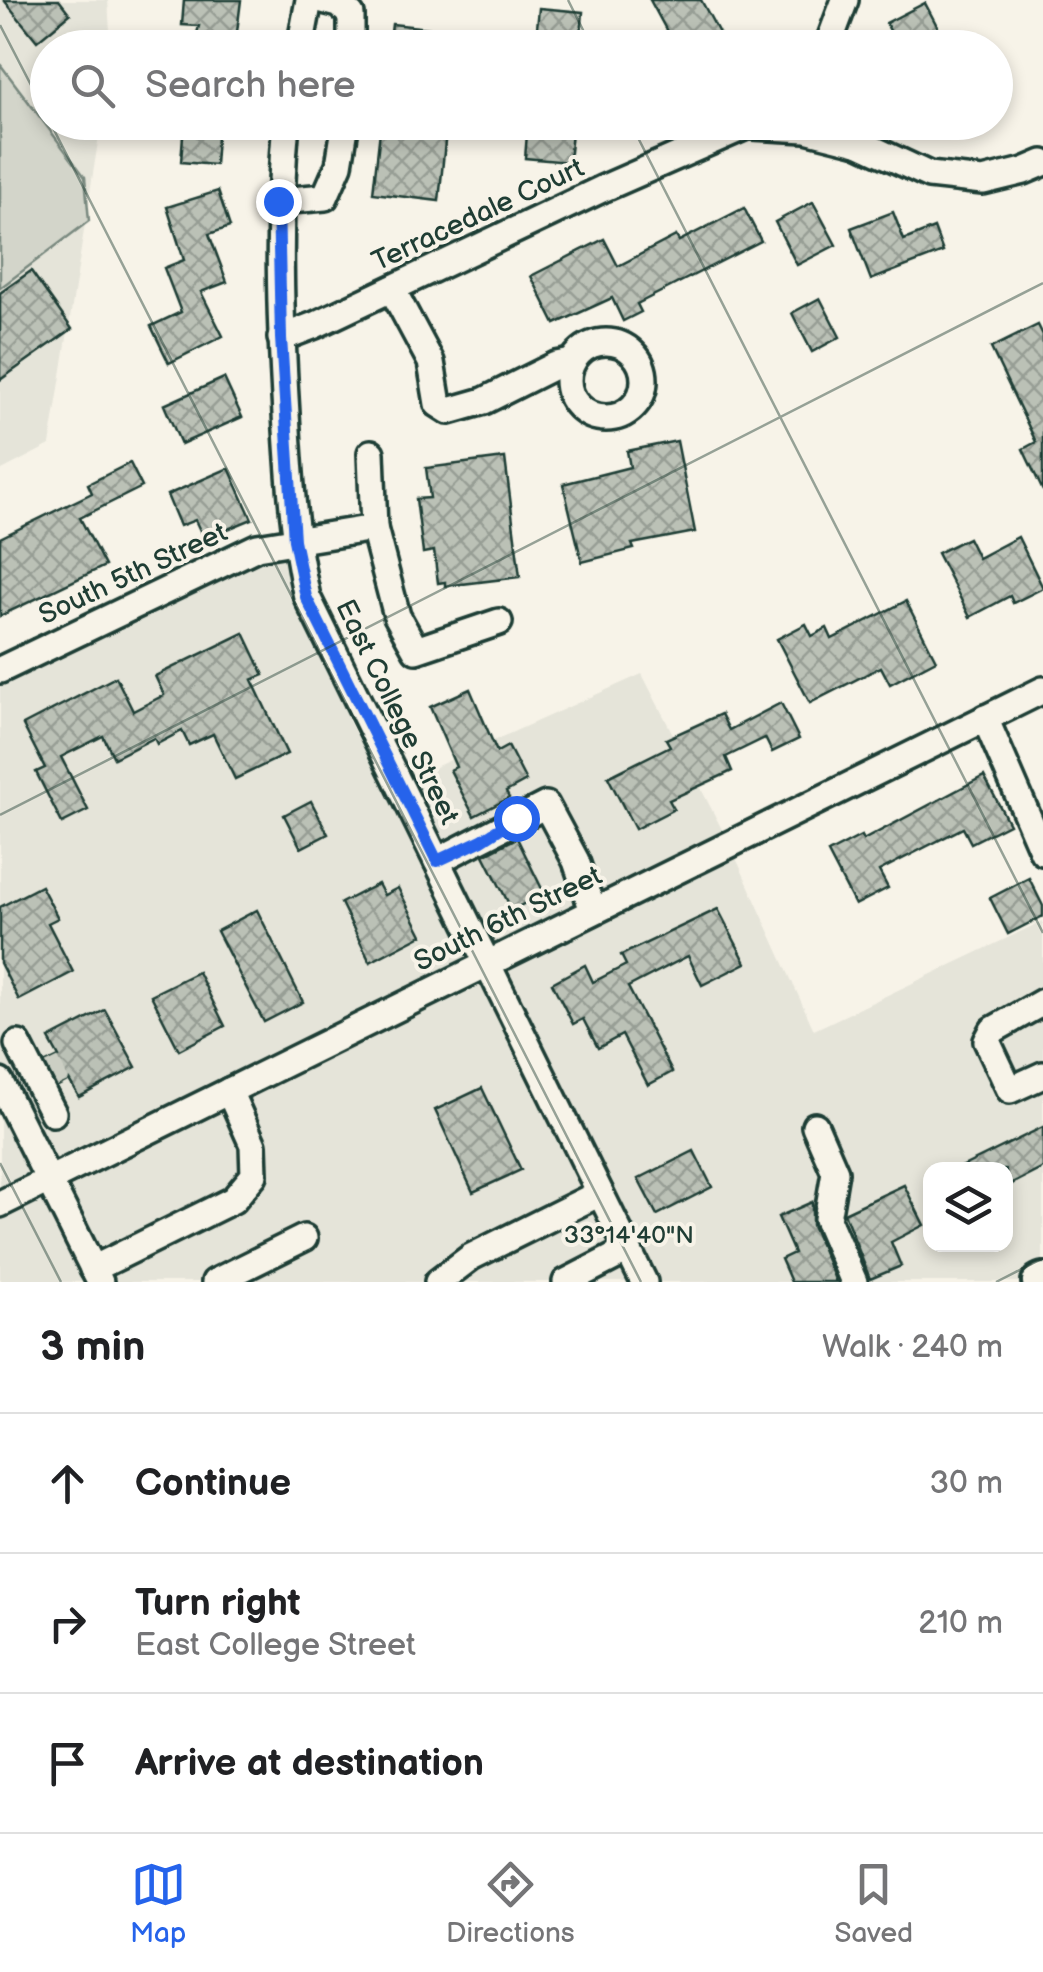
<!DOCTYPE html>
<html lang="en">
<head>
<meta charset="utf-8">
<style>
	body { margin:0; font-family:"Balsamiq Sans",sans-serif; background:#f6f6f6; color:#202124 }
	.controls { position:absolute; right:30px; bottom:30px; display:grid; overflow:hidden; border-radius:20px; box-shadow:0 5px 15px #0003 }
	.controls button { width:90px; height:90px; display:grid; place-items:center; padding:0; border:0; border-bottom:2px solid #e0e0e0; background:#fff; color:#202124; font:50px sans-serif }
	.stop { position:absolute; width:30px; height:30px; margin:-22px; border:8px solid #2563eb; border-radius:50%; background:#fff }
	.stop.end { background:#2563eb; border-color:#fff; box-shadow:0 2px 10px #0008 }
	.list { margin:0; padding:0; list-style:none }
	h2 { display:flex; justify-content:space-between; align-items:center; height:130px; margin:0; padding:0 40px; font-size:42px }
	h2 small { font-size:32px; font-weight:400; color:#757577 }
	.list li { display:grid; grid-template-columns:65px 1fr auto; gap:30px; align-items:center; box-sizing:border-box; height:140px; padding:0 40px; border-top:2px solid #e0e0e0 }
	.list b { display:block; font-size:38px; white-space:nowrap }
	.list p { margin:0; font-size:32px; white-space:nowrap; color:#757577 }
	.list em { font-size:32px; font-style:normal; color:#757577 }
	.icon { flex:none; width:55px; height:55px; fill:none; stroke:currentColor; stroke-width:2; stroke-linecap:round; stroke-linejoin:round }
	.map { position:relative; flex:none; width:1043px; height:1282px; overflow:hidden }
	.search { position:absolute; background:#fff; box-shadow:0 5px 15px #0003; left:30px; right:30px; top:30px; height:110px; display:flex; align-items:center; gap:25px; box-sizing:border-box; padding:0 35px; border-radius:55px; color:#757577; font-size:38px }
	.sheet { height:550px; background:#fff }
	nav { display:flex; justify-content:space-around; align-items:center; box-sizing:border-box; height:140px; border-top:2px solid #e0e0e0; background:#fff; font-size:28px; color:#757577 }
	nav a { display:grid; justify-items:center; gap:5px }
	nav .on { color:#2563eb }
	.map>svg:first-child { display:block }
	.built { fill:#e5e4d9; fill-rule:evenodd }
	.park { fill:#d3d5ca; stroke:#79897f; stroke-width:2.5 }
	.building { fill:url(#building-cross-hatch); stroke:#1f3d34; stroke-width:2.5 }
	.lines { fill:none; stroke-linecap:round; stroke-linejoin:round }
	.minor-tunnel { stroke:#cccfc4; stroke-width:25; stroke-dasharray:25 12; stroke-linecap:butt }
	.minor-casing { stroke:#1f3d34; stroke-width:32 }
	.major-casing { stroke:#1f3d34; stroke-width:40 }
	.minor { stroke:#f7f3e8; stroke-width:25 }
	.major { stroke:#f7f3e8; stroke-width:32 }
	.route { stroke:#2563eb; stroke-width:12 }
	.ticks { fill:none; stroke:#1f3d34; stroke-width:2.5; stroke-opacity:0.45 }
	.labels { text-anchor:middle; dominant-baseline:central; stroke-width:8; stroke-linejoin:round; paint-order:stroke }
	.street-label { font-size:28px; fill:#1f3d34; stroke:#f7f3e8 }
	.ticks-label { font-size:25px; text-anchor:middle; fill:#1f3d34; stroke:#f7f3e8; stroke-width:8; stroke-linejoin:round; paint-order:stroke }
</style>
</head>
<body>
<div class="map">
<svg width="1043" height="1282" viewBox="0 0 1043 1282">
	<defs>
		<pattern id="building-cross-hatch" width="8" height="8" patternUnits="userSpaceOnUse" patternTransform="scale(2.5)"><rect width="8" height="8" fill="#bbc1b6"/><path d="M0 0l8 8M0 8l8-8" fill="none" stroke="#979e95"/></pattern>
	</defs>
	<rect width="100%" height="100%" fill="#f7f3e8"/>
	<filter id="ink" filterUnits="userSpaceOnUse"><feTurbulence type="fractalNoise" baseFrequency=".01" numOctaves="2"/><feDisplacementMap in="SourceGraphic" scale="20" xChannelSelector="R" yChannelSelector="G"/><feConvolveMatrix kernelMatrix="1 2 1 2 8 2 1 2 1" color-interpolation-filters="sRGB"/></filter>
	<g filter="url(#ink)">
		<g class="built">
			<path d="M0,0H108L111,47L48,48V122L101,123L50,445L0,471Z"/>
			<path d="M290,540L406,780L642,674L731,847L814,1030L1043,921V1282H0V673ZM930,1170H1006V1244H930Z"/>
		</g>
		<path class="park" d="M0,64L85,177L89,221L0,288Z"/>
		<g class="building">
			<path d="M4,0H59L70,14L37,41Z"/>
			<path d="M184,0H241L235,48H193L199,26L182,25Z"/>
			<path d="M650,0H701L727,48H676Z"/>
			<path d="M925,3L946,43L936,48H899L886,23Z"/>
			<path d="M539,8L583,12L580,48H535Z"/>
			<path d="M392,24L457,31L456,48H389Z"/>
			<path d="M184,122H218L215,165L181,162Z"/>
			<path d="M381,122H447L439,201L373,193Z"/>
			<path d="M528,122H573L569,162L525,158Z"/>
			<path d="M218,191L230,227L209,234L227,282L201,292L223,336L169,363L151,326L181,312L164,268L184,260L167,207Z"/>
			<path d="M813,202L836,245L797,265L775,222Z"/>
			<path d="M744,208L761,241L637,304L641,312L623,321L612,298L555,324L531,276L604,239L618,266L676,236L679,241Z"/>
			<path d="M893,212L904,240L934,228L943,252L871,280L851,228Z"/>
			<path d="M31,271L72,329L0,380V293Z"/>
			<path d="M820,298L840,337L812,352L792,313Z"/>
			<path d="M1038,325L1043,335V491L1023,449L1036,442L991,348Z"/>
			<path d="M224,378L242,417L181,444L164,405Z"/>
			<path d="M677,441L695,532L632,544L634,549L582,562L563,484L630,467L627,451Z"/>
			<path d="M505,458L520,577L445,586V582L438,583L434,551L423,553L416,499L430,498L426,468Z"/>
			<path d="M130,463L142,487L80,518L105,566L0,616V538L92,493L88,484Z"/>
			<path d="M229,468L252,519L204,539L195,520L180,526L167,495Z"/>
			<path d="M1018,537L1043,588L1013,603L1010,596L970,617L937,553L968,538L978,558Z"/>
			<path d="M906,601L936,660L890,684L881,667L810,703L777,639L806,624L812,636L827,628L832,639Z"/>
			<path d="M244,633L264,675L252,680L287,754L235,779L213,734L189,745L182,731L157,744L154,738L114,758L103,736L61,757L88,810L62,823L36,772L45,768L23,725L116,677L133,711L164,695L155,676Z"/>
			<path d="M470,689L497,752L508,746L526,781L506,792L509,798L474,816L450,770L456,767L430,707Z"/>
			<path d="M781,703L799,739L772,752L765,738L726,757L732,771L669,800L674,809L635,829L608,777L670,746L666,739L721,714L729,730Z"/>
			<path d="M984,776L1009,824L971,843L963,828L879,871L888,888L855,905L828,853L861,836L863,840Z"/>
			<path d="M311,801L328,834L301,848L284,815Z"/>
			<path d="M517,838L544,893L512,910L484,855Z"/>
			<path d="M1029,878L1043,906V916L1008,934L990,898Z"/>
			<path d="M378,884L384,895L398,888L422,935L370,962L341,903Z"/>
			<path d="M41,886L58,918L48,923L73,972L19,1000L0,963V907Z"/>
			<path d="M718,909L746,963L702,985L688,956L628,987L672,1072L648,1085L622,1035L598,1048L583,1019L573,1024L552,983L585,965L593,982L626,965L621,955Z"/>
			<path d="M257,910L303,1002L264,1022L217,931Z"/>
			<path d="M198,972L225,1026L179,1050L151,995Z"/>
			<path d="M105,1010L136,1067L79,1097L69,1080L58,1086L46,1063L59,1057L49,1039Z"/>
			<path d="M482,1088L521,1170L473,1192L435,1110Z"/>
			<path d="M1043,1127V1168L1006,1187V1170H955Z"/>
			<path d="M694,1151L712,1187L657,1215L638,1179Z"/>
			<path d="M904,1185L924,1225L891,1242L901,1266L870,1279L844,1213Z"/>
			<path d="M812,1202V1225L836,1282H791L781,1259L794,1253L778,1217Z"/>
		</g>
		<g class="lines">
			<path class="minor-tunnel" d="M47,1063L58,1086"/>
			<defs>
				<g id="minor">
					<path d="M323,0L339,4L351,15V48"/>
					<path d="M300,48L309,0"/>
					<path d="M827,48L845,0"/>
					<path d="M286,122C277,220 280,316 286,414C290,476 293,536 307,597L644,1282"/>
					<path d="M842,122L858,142L929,175L983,181L1024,171L1043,163"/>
					<path d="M752,126L806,129L858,142"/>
					<path d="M279,201L325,197L339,165L346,122"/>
					<path d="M392,289L431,362L438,404L449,411L484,401L556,365L572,362"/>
					<path d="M281,338L315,325L602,189L755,122"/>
					<circle cx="606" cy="380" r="38"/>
					<path d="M371,453L374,528"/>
					<path d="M0,670L257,547L374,528L397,616L416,650L499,622"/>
					<path d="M985,718L1043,852"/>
					<path d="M437,861L546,805L576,861L593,911"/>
					<path d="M1043,1002L993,1030L987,1041L1010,1090L1043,1075"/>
					<path d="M18,1044L53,1113"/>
					<path d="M0,1082L100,1282"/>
					<path d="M815,1126L835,1172L827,1219L854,1282"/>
					<path d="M0,1204L1043,690"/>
					<path d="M93,1269L233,1200L254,1175L253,1145L229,1091"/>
					<path d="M215,1282L304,1238"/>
					<path d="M438,1282L471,1257L600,1193"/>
					<path d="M566,1282L628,1250"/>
				</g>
				<path id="major" d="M1039,1282L1043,1280"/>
			</defs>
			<use href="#minor" class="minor-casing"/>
			<use href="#major" class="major-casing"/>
			<use href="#minor" class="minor"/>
			<use href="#major" class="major"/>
		</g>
	</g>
	<g class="lines" filter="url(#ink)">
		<path class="route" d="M278,201L281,338L294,540L306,597L437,861L482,840L516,818"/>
	</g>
	<path class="ticks" d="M568,0L592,48M0,25L48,118M50,122L641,1282M630,122L1043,933M0,815L1043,283M0,1163L61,1282M996,1282L1043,1258"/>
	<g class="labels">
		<g class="street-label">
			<text transform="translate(478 215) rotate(-25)">Terracedale Court</text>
			<text transform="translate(133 574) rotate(-25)">South 5th Street</text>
			<text transform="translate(397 712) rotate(64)">East College Street</text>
			<text transform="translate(508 919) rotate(-26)">South 6th Street</text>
		</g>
	</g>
	<g class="ticks-label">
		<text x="629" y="1243">33°14'40"N</text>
	</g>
</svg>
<div class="controls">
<button><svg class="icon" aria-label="layers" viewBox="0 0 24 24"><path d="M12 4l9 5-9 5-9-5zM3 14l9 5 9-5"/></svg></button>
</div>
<div class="stop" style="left:516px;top:818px"></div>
<div class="stop end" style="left:278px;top:201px"></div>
<div class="search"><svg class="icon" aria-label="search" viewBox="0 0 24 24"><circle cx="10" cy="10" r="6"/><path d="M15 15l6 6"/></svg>Search here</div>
</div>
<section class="sheet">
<h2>3 min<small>Walk · 240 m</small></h2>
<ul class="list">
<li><svg class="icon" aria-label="ahead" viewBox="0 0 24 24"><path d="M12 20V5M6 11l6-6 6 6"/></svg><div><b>Continue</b></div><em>30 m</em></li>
<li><svg class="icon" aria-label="right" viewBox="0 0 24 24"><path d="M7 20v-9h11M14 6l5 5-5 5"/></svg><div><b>Turn right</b><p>East College Street</p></div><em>210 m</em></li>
<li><svg class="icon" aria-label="arrive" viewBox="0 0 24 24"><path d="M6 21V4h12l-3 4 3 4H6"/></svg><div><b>Arrive at destination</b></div></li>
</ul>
</section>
<nav>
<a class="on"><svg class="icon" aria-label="map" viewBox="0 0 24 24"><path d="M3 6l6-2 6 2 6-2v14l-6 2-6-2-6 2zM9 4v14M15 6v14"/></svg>Map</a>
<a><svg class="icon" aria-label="directions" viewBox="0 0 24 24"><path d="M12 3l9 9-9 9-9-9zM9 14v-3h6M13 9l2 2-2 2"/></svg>Directions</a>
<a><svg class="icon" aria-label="saved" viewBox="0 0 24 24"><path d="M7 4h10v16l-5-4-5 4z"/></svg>Saved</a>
</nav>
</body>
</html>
